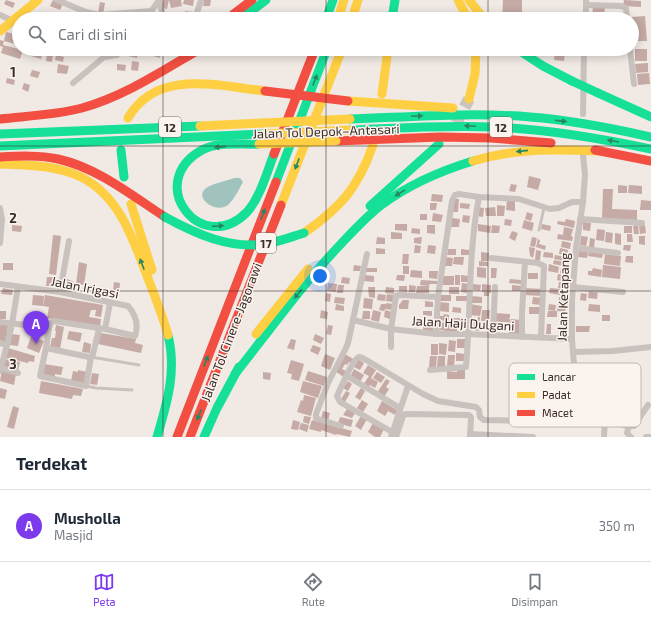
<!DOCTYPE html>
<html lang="id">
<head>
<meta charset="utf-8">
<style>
	body { margin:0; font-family:"Exo 2",sans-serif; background:#f2f2f3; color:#1f2937 }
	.you { position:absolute; left:320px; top:276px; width:14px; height:14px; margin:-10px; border:3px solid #fff; border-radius:50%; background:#1a73e8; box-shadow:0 0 0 6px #1a73e833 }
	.badge { display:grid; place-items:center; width:26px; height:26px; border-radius:50%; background:#7c3aed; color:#fff; font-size:13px; font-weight:700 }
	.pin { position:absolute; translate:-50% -33px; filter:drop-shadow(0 1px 2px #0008) }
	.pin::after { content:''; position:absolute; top:21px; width:14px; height:12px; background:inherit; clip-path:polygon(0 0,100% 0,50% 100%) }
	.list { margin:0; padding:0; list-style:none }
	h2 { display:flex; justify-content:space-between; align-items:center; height:52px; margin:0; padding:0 16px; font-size:17px }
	h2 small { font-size:13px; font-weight:400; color:#747a83 }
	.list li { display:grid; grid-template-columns:26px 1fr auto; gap:12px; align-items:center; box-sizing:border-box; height:72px; padding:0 16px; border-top:1px solid #e0e1e3 }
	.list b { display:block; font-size:15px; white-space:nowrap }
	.list p { margin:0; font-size:13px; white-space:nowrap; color:#747a83 }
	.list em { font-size:13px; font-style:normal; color:#747a83 }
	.icon { flex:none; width:22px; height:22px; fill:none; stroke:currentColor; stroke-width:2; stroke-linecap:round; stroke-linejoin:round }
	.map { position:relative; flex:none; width:651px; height:437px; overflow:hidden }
	.search { position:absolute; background:#fff; box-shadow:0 2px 10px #0003; left:12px; right:12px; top:12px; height:44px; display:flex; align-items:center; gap:10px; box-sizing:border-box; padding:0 14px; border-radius:22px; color:#747a83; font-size:15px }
	.sheet { height:124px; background:#fff }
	nav { display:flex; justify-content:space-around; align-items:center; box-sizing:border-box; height:56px; border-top:1px solid #e0e1e3; background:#fff; font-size:11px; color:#747a83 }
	nav a { display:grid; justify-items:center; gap:2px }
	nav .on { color:#7c3aed }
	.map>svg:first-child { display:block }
	.water { fill:#a0c3be }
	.building { fill:#c5aaa5 }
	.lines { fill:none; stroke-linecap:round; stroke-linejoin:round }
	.highway-tunnel { stroke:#ccc3bf; stroke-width:12; stroke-dasharray:12 6; stroke-linecap:butt }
	.lane { stroke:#c9c1bd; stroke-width:3 }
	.street { stroke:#c9c1bd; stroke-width:6 }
	.fast { stroke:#16e098; stroke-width:9 }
	.slow { stroke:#ffcf43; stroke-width:9 }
	.jam { stroke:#f24e42; stroke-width:9 }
	.fast-bridge { stroke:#16e098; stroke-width:9 }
	.slow-bridge { stroke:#ffcf43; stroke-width:9 }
	.jam-bridge { stroke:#f24e42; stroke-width:9 }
	.oneway { fill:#288661 }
	.grid { fill:none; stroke:#3b2d2a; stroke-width:1; stroke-opacity:0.55 }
	.labels { text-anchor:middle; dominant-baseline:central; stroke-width:3; stroke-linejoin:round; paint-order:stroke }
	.shield { fill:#fbf3ed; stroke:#756864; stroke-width:1 }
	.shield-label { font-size:12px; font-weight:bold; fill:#3b2d2a }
	.street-label { font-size:13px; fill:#3b2d2a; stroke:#fbf3ed }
	.key { fill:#fbf3ed; stroke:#c1b8b2; stroke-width:1 }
	.key-label { font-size:11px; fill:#3b2d2a }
	.grid-label { font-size:13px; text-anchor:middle; font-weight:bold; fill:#3b2d2a; stroke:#fbf3ed; stroke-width:3; stroke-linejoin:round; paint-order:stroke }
</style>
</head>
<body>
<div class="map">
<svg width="651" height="437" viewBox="0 0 651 437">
	<rect width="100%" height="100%" fill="#f0e9e4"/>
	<path class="water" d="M234,178H240L243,182C239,189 235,198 229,204C218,215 194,199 205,189C210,184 227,181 234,178Z"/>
	<g class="building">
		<path d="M6,0L15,3L13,8L4,4Z"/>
		<path d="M53,0L63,4L60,10L50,6Z"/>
		<path d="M163,0H169L167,9L162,8Z"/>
		<path d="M169,0H181L182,6L171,8Z"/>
		<path d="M184,0H194L193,6L183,4Z"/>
		<path d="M204,0H211L210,6H203Z"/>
		<path d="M503,0H522V19H502Z"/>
		<path d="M624,0L641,1V7L623,6Z"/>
		<path d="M100,2L105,3L103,14L98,13Z"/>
		<path d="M593,6L605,7L604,18L592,17Z"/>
		<path d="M185,11L193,12L192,19L184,18Z"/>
		<path d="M36,13L49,19H33Z"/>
		<path d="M606,13L616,14V19H605Z"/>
		<rect x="115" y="16" width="15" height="3"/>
		<path d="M645,16L647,41H634L632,17Z"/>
		<path d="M6,32L19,35V45L4,41Z"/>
		<path d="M0,40L4,41L3,45L23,50L20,59L1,53L3,47L0,46Z"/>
		<path d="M129,49H139L137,58L128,56Z"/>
		<path d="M142,49H150L149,56L141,55Z"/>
		<path d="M154,49L161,51L160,58L153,56Z"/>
		<rect x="635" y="49" width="12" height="12"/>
		<path d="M32,51L42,54L41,59L31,56Z"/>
		<path d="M555,51L565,52L564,61L554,60Z"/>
		<path d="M47,53L53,54L52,62L46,61Z"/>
		<path d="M56,55L64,57L63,62L55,60Z"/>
		<path d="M132,61L139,62L138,71L131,70Z"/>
		<path d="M648,63V72L636,73L635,64Z"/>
		<path d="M58,64L69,66L67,74L57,73Z"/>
		<path d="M117,64L126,65L125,71L117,70Z"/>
		<path d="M32,70L40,72L38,78L30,76Z"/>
		<path d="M649,73L650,84L638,85L637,74Z"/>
		<path d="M7,78L15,80L14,85L6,83Z"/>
		<path d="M24,83L30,85L28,92L22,89Z"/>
		<path d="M529,176L541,179L538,190L527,187Z"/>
		<path d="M511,184L517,185L515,192L509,191Z"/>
		<path d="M618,185L627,186V193H618Z"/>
		<path d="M629,185L642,186V194L628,193Z"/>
		<path d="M603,189H613L612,209L637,210V220L602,218Z"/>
		<path d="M432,194L443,195L442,202L431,201Z"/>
		<path d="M453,199H459L458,212H452Z"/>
		<path d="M507,200L515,201V211L506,210Z"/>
		<path d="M641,200L651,201V210H640Z"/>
		<path d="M430,203H437L436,210H430Z"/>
		<path d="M460,203L470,204L469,209L460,208Z"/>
		<path d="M497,205L505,206L504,216H497Z"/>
		<path d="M478,207L484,208L483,217L477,216Z"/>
		<path d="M495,207L496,216H486L485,208Z"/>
		<path d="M527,212L533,214L531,221L525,219Z"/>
		<path d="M433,213L443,215L441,222L432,221Z"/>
		<rect x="420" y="214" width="7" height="6"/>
		<path d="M463,215L470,216L469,223L462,222Z"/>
		<path d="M452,218L460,219L459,227H451Z"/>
		<path d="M505,219L512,220L511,226L504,225Z"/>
		<path d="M566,219L575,221L574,228L557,224L558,221L565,222Z"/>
		<path d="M524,220L534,223L532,231L522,228Z"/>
		<path d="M583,222L591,223L590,231L583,230Z"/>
		<path d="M395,224H407V231L395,230Z"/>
		<path d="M478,224L491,226L490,233L478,231Z"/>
		<path d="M542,224L551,226L550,231L541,229Z"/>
		<path d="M12,225L22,226L21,232L12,231Z"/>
		<path d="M427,225H435V234L427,233Z"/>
		<path d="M492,225L500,226L499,233H491Z"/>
		<path d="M638,225L639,234H634L633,226Z"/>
		<path d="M645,225L646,233L640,234L639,226Z"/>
		<rect x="624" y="226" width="8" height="7"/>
		<path d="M564,227L573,229L571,236L573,237L572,241L557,239L558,234L563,235Z"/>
		<path d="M412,228L420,229V234L411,233Z"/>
		<path d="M597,229L605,230L604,241L596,240Z"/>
		<path d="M512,231L518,233L515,241L509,238Z"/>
		<path d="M391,232L402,233V239H391Z"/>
		<path d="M606,232L613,233L612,243L605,242Z"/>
		<path d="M615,233L621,234V245L615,244Z"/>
		<path d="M627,234H632L633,242H627Z"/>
		<path d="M53,235L61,236L56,275L49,274Z"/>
		<path d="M581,236L588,237L586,246L580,245Z"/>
		<path d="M639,236H645V245L639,244Z"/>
		<path d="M377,237L385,238V244H376Z"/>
		<path d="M422,237L421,244L414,243V238Z"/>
		<path d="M532,237L537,238L535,247L530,246Z"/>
		<path d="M590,238L595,239L594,248L589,247Z"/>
		<path d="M538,239L540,240L539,244L546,246L545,250L536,247Z"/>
		<path d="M562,241L571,243L570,249L561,247Z"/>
		<path d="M415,245L421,246L420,253H414Z"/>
		<path d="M428,245L436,246L435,254L427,253Z"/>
		<path d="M624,245H631L630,251L623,250Z"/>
		<path d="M529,247L535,248L533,258L530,256Z"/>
		<path d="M376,248L385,249V254H376Z"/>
		<path d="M560,248L568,250L567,255L559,254Z"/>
		<path d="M448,249H456V255H447Z"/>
		<path d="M461,249L469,250V255H461Z"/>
		<path d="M536,250L541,251L540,260H535Z"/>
		<path d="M579,250L588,252L587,258L578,257Z"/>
		<path d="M589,251L603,254L602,258L588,256Z"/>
		<path d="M481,252L489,253L488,261H481Z"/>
		<path d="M544,252L553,253V258L543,257Z"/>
		<path d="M403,254H409L408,264H402Z"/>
		<path d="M605,254L621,256L620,266L604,264Z"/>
		<path d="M555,255L566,257L565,261L554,259Z"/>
		<path d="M626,256H633V263L625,262Z"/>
		<path d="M445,257L453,258L452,266H444Z"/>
		<path d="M454,257H464L463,265L453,264Z"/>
		<path d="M554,260L565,262L564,266L553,264Z"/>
		<path d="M479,261L488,262V266H479Z"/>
		<path d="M79,262L87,264L84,285L76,284Z"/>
		<rect x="3" y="263" width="10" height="7"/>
		<path d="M549,264L559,267L558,273L548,271Z"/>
		<path d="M354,265L361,266L360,271H353Z"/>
		<path d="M603,265L621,267L620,279L602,277Z"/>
		<rect x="403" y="266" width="6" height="8"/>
		<path d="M477,267L486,268V278L477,277Z"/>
		<rect x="366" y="268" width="11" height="4"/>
		<path d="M491,268H497L496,278H491Z"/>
		<path d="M561,268L570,269L569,274L560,273Z"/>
		<path d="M593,268L602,270L601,277L588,275V271H592Z"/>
		<path d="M411,270L422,271V278L410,277Z"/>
		<path d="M429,271H438L437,279L429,278Z"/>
		<rect x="528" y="273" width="10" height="6"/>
		<path d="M558,274L567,276L566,282L557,280Z"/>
		<path d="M365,275L374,276V282L364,281Z"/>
		<path d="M397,275H405L404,281L396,280Z"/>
		<rect x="455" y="275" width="5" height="10"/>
		<path d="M461,275L468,276V282H461Z"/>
		<path d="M442,276H454V285H441Z"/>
		<path d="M47,277H56L55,286H46Z"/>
		<path d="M342,277L350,278L349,284L341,283Z"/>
		<path d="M67,279L74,282L70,291L63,288Z"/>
		<path d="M510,279L521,280V284L509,283Z"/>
		<path d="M421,280L437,281V284H429L430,286L420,285Z"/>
		<path d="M114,282L120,283L119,292L113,291Z"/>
		<path d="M559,282L567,283L566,289L558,288Z"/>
		<path d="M328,283L337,284L336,292L327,291Z"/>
		<path d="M462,283L468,284L467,293L461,292Z"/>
		<path d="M473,284L481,285L480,291L473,290Z"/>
		<path d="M482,284L491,285V293H489V296H484V292H482Z"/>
		<path d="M338,285H344L343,293H337Z"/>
		<path d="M409,285L416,286L415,292H409Z"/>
		<path d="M512,285L522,286V291H512Z"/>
		<path d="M399,286H407V292L399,291Z"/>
		<path d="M417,286H429V293H416Z"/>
		<path d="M368,287H375V298L369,297Z"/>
		<path d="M386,287L394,288V294L385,293Z"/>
		<rect x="449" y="287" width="10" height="7"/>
		<path d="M3,288L13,290L12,295L1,294Z"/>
		<path d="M524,288L543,289L542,296L524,295Z"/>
		<path d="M550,288L561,289L560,295L549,293Z"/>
		<path d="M589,289L598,290L597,299L588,298Z"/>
		<path d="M326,293L331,294L330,302L325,301Z"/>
		<path d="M581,293L587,294L586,301L580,300Z"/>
		<path d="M378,294L386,295L385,301L377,300Z"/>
		<path d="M387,294L394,295L393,302L386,301Z"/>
		<path d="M33,295L44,296L43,306L32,305Z"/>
		<path d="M45,295L103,305L101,317L95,316L96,310H91L89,317L101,319L100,327L47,318L49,307L43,306Z"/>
		<rect x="440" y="295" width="11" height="6"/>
		<rect x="456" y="296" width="11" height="5"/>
		<path d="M471,296L482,297V303H471Z"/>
		<path d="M335,297L345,298L344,304L334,303Z"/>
		<path d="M533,297L542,298V305L532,304Z"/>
		<path d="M559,297L568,298L567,306L558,305Z"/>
		<path d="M364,298L373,299L372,309L363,308Z"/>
		<path d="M403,300H409L408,309H399V305Z"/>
		<path d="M425,301L433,302V307H425Z"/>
		<path d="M439,302L449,303V312L439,311Z"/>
		<path d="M386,303L393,304L392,310L385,309L384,311L379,310L381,304H386Z"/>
		<path d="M336,304L344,306V311L335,310Z"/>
		<path d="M470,304L482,306L480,316L468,315Z"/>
		<path d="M549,304L556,305L555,311L548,310Z"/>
		<path d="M589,304L600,305V312L588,311Z"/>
		<path d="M557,305L566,306L565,312L557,311Z"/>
		<path d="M453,307L461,308V313L452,312Z"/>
		<rect x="529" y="307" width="12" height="7"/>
		<path d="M321,310L328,312L327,319L320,318Z"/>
		<path d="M373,310L381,312L379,322L371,320Z"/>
		<path d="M385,310L392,312L390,319L384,317Z"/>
		<path d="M482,310H490L489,321H481Z"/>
		<rect x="0" y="311" width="6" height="8"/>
		<path d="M363,311H370V319H362Z"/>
		<path d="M423,311H432V316L423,315Z"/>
		<path d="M548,311H557V317H547Z"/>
		<path d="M494,313L510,314V318H508L510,319V323L494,321Z"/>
		<path d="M444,314L449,315V321L439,320V316H443Z"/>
		<rect x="602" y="315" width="8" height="6"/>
		<path d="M478,317H480L479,331L473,330L474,321L477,322Z"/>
		<path d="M452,318H462L461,323L451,322Z"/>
		<path d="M511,319L521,320L519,334L509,333Z"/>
		<path d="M438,322L457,324V332L438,330Z"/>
		<path d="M423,323L434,324L433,331H423Z"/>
		<path d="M0,324L8,325L6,343L0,342Z"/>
		<path d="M547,324H551V334H546Z"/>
		<path d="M56,325L64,327L60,349L50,347L52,338H55L56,331H55Z"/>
		<path d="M328,325L333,326L331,335L326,334Z"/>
		<path d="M576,326H590L589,332H576Z"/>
		<path d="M69,331L82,333L80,342L67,339Z"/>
		<path d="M101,333L136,339L135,343L143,345L141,353L98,344Z"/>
		<path d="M12,334L20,335L18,346L10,345Z"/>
		<path d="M315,334L324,338L321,344L313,340Z"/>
		<path d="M31,336L44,341L39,353L27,348Z"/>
		<path d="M291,339L296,340L294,350L287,348Z"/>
		<path d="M457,339H466L465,348H457Z"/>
		<path d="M449,340L456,341L455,352L448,351Z"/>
		<path d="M84,342L91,344L90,353L82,352Z"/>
		<path d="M439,343L447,344L446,355L439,354Z"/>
		<rect x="431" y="344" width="7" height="11"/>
		<path d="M313,345L321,348L318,355L310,351Z"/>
		<path d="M8,348L35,356L34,362L29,361L28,363L6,358Z"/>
		<path d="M456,353L465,354L464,361H456Z"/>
		<path d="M325,354L335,358L330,370L321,366Z"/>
		<path d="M345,354L355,360L352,364L349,362L347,365L345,364L342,369L348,372L345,378L335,371Z"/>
		<path d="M448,355H455L454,366H447Z"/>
		<path d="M430,356H437L436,367H429Z"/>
		<path d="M438,356H445V367H437Z"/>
		<path d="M5,359L20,362L18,371L3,368Z"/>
		<path d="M358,359L364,363L360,370L354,367Z"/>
		<path d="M291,360L304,364L299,381L291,379L292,374L287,373Z"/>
		<path d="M44,364L63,367L61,375L55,374V378L42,377Z"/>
		<path d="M368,365L376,370L371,378L378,382L375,388L370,385L368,388L363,385L369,376L363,373Z"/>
		<path d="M2,369L16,374L14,385L0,381Z"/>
		<path d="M354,369L364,375L360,382L350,377Z"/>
		<path d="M78,370L87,372L85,384L71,381L73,371L78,372Z"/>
		<path d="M457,370H465V379H447V371L457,372Z"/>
		<path d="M308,371L327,377L324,386L305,380Z"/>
		<path d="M263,372L271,373L270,380L263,379Z"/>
		<path d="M377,372L385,377L381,383L373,378Z"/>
		<path d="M92,373L99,374L97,385L90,384Z"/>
		<path d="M386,379L390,381L386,387L389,389L384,397L377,393Z"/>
		<path d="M41,381L83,389L81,396L73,395L72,399L39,393Z"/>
		<path d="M303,381L322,386L318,398L300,392Z"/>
		<path d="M348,381L352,384L348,391L343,388Z"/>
		<path d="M0,388L7,390L5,399L0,398Z"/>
		<path d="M361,388L365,391L360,400L355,397Z"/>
		<path d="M346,391L350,393L345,402L341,399Z"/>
		<path d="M304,395L316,398L311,416L297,412L301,400L303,401Z"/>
		<path d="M362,400L368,404L363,412L357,408Z"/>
		<path d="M382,401L397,410L395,415L388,411L385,416L377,411Z"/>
		<path d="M13,406L19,408L14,429L7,427Z"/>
		<path d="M347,409L355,413L352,418L343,415Z"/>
		<path d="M323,411L330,413L328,421L321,419Z"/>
		<path d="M304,416L311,417L309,424L303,422Z"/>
		<path d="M361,416L367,419L361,430L355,426Z"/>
		<path d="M340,417L353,420L351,427L338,423Z"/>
		<path d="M293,420L300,422L298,430L291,429Z"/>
		<path d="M312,420L352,431L350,437L337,434L336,435L321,430V432L309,429Z"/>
		<path d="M301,423L309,425L307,432L299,429Z"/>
		<path d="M373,423L384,429L380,437H375L368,432Z"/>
	</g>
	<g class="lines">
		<path class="highway-tunnel" d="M456,123L469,99"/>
		<g class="lane">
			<path d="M539,230L544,208"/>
			<path d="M91,357L139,365"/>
			<path d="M86,386L96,388L132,390"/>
		</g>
		<g class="street">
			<path d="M57,0L86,12L99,15L151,11"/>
			<path d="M158,0L163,14L167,19"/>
			<path d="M587,5L621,6L626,8L627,19"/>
			<path d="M0,15L13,21"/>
			<path d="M146,19L159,0"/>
			<path d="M195,19L201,0"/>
			<path d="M586,19V0"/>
			<path d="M630,49L634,84"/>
			<path d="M73,83L104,57L117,55L122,49"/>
			<path d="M583,114L584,49"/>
			<path d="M583,155L585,175L583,202L576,248L572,300V339L575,378L577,381L582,382L635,380"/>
			<path d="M580,219L642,223"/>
			<path d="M0,243L2,220L0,208"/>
			<path d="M576,248L618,253"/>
			<path d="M491,258L538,263L544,266L541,337"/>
			<path d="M0,284L60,292L128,306C136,315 139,324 135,336L105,329"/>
			<path d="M573,287L623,292"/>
			<path d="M60,292L69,241"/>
			<path d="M353,320L391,329L436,334H467L572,339"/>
			<path d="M0,322L49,328L51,323L54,321L105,329L110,303"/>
			<path d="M49,328L46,348L89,357H91L93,354L99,329"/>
			<path d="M436,334L438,297L452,201L455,195L459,194L479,197L519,199L550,209L559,208L572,202H583"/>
			<path d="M493,335L495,287"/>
			<path d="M522,337V313L525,262"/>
			<path d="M0,343L7,345L0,371"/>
			<path d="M7,345L12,324L18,287"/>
			<path d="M391,347V329L396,296L400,295L438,297"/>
			<path d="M46,348L40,376L86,386L91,357"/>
			<path d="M573,352L613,351L651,347"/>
			<path d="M1,368L18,373"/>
			<path d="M430,370L466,367C471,310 468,253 479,197"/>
			<path d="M347,376L400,408"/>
			<path d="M605,417C614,422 623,427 634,426L648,405"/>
			<path d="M341,426L318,419L316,418V414L328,383L345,350L348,343L367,254"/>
			<path d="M629,426L627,433L631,437"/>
			<path d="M392,432L340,402L337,396C340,390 353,358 359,357C362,357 366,360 368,361L423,394L438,401L476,407L479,410L480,417L484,420L604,422"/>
			<path d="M470,434L533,437"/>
			<path d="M391,437L408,386"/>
			<path d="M396,437L403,416L405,414L469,415L471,417L470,437"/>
			<path d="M604,437L607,380"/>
			<path d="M646,437H651"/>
		</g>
		<g class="fast">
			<path d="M241,19L266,0"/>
			<path d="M326,19L333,0"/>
			<path d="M392,19L395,0"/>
			<path d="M517,49L543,66L572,81"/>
			<path d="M598,93L651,117"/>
			<path d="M350,119C410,117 471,112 530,117C571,120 611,128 651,137"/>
			<path d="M350,130C398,128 446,125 494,127C547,129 599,138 651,149"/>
			<path d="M0,134L200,126"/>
			<path d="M259,144C241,145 218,141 202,150C143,183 202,258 247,212C260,198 267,172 274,154"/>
			<path d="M0,146L264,134"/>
			<path d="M121,150L124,177"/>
			<path d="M276,182L327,49"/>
			<path d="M370,206L439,144"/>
			<path d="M235,374C269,331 301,286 339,246C352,232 365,218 380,206C408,185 440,171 473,161"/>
			<path d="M157,437C167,403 177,371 168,335"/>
			<path d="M204,437L217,408L239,367"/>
		</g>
		<g class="slow">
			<path d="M458,0L468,19"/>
			<path d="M469,0L484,19"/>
			<path d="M338,19L344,0"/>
			<path d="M352,19L358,0"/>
			<path d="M0,31L38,0"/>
			<path d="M382,94L388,49"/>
			<path d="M469,99L475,74L476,49"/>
			<path d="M348,101L453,108"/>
			<path d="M128,118C157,68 218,86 265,91"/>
			<path d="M200,126L263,123"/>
			<path d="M473,161C516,148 558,149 602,151"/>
			<path d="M0,164C27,165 56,165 81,177C121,197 134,242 149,281C156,299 163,317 168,335"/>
			<path d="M131,204L152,270"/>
			<path d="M281,205L342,49"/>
			<path d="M304,233C341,207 358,188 373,145"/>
			<path d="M256,334L308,269"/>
		</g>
		<g class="jam">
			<path d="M227,19L252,0"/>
			<path d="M0,119C27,116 56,115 82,108C125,96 162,71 200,49"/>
			<path d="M336,141L440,137L491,138L551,143"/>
			<path d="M595,150L651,161"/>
			<path d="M274,154L315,49"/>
			<path d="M0,157C19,156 39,155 58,159C98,168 131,195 165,217"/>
			<path d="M177,437L276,182"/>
			<path d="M190,437L281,205"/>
		</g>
		<g class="fast-bridge">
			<path d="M572,81L598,93"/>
			<path d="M165,217C196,234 229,249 265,244C278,242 291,237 304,233"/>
		</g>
		<g class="slow-bridge">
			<path d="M263,123L350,119"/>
			<path d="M264,134L350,130"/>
			<path d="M259,144L336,141"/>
		</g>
		<path class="jam-bridge" d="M265,91L348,101"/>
	</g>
	<defs><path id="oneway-solid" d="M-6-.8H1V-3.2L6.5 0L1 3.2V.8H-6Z"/></defs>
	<g class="oneway">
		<use href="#oneway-solid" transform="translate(315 80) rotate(-69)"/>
		<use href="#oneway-solid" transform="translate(417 116) rotate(-2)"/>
		<use href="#oneway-solid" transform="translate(561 121) rotate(7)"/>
		<use href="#oneway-solid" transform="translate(470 126) rotate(-178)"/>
		<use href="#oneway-solid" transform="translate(613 141) rotate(-170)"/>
		<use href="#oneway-solid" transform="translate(220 147) rotate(174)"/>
		<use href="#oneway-solid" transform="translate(522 151) rotate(174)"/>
		<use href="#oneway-solid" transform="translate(297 164) rotate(111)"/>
		<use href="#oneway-solid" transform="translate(400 193) rotate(148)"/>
		<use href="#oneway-solid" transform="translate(263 214) rotate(-69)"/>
		<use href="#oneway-solid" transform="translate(218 226) rotate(-4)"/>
		<use href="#oneway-solid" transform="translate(142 264) rotate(-111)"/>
		<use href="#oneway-solid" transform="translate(298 294) rotate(128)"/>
		<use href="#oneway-solid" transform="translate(206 361) rotate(-69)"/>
		<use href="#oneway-solid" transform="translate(199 415) rotate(111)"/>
	</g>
	<path class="grid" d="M163,0V19M326,0V19M488,0V19M163,49V437M326,49V437M488,49V437M0,146H651M0,291H651"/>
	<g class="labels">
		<g class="shield">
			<rect x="159" y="117" width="22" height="20" rx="3"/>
			<rect x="490" y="117" width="22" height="20" rx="3"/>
			<rect x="256" y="233" width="20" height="20" rx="3"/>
		</g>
		<g class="shield-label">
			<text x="170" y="127">12</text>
			<text x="501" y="127">12</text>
			<text x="266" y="243">17</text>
		</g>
		<g class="street-label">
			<text transform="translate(326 131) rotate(-2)">Jalan Tol Depok–Antasari</text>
			<text transform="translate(85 287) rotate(11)">Jalan Irigasi</text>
			<text transform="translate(563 297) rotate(-88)">Jalan Ketapang</text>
			<text transform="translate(463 323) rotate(3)">Jalan Haji Dulgani</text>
			<text transform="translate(231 332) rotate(-69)">Jalan Tol Cinere-Jagorawi</text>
		</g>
	</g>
	<rect x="509" y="363" width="132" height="64" rx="6" class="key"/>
	<rect x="517" y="374" width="18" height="6" fill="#16e098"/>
	<rect x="517" y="392" width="18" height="6" fill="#ffcf43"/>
	<rect x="517" y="410" width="18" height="6" fill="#f24e42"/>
	<g class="key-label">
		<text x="542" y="381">Lancar</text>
		<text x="542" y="399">Padat</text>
		<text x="542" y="417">Macet</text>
	</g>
	<g class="grid-label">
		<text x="13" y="77">1</text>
		<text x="13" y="223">2</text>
		<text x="13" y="369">3</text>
	</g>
</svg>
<div class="you"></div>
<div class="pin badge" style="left:36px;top:344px">A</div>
<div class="search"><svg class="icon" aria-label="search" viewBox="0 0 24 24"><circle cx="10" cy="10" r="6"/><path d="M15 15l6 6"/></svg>Cari di sini</div>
</div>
<section class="sheet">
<h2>Terdekat<small></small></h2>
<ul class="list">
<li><span class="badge">A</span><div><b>Musholla</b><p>Masjid</p></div><em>350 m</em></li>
</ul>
</section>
<nav>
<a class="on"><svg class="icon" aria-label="map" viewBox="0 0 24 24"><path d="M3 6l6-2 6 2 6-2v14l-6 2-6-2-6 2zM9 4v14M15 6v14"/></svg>Peta</a>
<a><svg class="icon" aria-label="directions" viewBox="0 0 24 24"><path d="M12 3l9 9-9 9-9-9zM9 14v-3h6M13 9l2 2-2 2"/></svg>Rute</a>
<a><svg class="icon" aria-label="saved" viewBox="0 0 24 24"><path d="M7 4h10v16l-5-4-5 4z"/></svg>Disimpan</a>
</nav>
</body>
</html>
